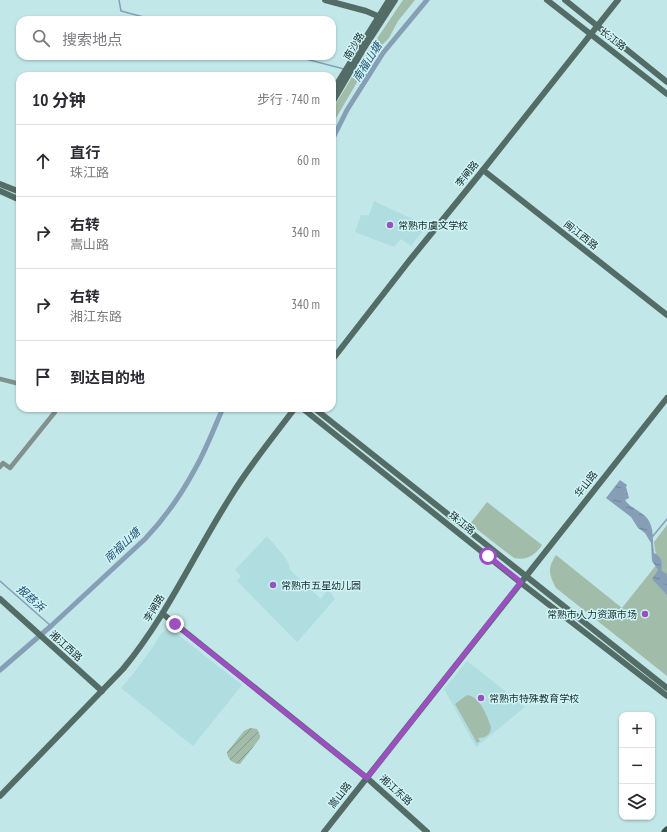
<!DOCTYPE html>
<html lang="zh">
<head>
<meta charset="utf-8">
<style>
	body { margin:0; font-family:"PT Sans Narrow","Noto Sans SC",sans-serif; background:#f7f7f7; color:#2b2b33 }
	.controls { position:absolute; right:12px; bottom:12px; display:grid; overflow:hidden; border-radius:8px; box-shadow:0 1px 3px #0004 }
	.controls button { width:36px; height:36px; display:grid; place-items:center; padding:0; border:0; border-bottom:1px solid #e1e1e2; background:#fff; color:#2b2b33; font:20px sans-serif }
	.stop { position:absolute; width:12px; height:12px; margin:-9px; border:3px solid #9c4fc0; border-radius:50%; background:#fff }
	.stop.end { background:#9c4fc0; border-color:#fff; box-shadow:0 1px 4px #0008 }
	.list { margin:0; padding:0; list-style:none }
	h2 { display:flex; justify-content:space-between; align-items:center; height:52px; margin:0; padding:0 16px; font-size:17px }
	h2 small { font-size:13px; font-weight:400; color:#7c7c81 }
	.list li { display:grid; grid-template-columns:26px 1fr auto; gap:12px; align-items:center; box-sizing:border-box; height:72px; padding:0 16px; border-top:1px solid #e1e1e2 }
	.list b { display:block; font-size:15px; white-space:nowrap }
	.list p { margin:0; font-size:13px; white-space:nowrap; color:#7c7c81 }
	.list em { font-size:13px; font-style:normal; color:#7c7c81 }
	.icon { flex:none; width:22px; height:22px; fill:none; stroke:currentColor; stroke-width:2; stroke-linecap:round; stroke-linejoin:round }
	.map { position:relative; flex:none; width:667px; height:832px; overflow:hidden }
	.search { position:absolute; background:#fff; box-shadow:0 1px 3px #0004; left:16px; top:16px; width:320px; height:44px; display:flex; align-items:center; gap:10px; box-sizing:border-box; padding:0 14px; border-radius:12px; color:#7c7c81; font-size:15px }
	.panel { position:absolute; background:#fff; box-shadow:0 1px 3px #0004; left:16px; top:72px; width:320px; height:340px; border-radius:12px }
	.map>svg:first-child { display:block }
	.built { fill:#afdde0 }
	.green { fill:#a2bcaa }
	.garden { fill:url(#garden-furrows) }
	.water { fill:url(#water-ripples) }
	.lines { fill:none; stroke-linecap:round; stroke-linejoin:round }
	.stream { stroke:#869fb6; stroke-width:1.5 }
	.canal { stroke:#869fb6; stroke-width:5 }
	.street { stroke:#81918d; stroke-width:4.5 }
	.secondary { stroke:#546c66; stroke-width:6 }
	.primary { stroke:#34524b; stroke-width:7 }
	.route { stroke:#9c4fc0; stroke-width:5 }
	.poi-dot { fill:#9c4fc0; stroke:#cff4f6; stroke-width:1.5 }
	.labels { text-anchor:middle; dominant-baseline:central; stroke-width:3; stroke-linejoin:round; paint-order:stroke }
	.street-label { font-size:10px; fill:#213031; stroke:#cff4f6 }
	.poi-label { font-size:10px; fill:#213031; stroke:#cff4f6; text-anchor:start }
	.water-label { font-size:11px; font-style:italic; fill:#275073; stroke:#cff4f6 }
</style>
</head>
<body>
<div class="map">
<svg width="667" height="832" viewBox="0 0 667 832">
	<defs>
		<pattern id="garden-furrows" width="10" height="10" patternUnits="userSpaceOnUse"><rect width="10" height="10" fill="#a2bcaa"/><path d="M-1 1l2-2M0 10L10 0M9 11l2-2" fill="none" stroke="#84998b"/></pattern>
		<pattern id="water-ripples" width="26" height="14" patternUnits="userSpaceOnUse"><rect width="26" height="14" fill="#869fb6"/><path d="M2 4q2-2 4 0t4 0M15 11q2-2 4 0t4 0" fill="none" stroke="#6d8295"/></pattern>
	</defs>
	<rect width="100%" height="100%" fill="#c2e7e9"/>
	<g class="built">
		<path d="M374,201L419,222L425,228L411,246L401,239L394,247L355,232L361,215H369Z"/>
		<path d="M267,536L284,556L288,562L290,570L321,599L328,589L335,599L297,642L237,581L241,576L235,570Z"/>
		<path d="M167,629H171L177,634L242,685L193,746L121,688L133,674L153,647L160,635Z"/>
		<path d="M467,661L525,707L476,747L444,689Z"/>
	</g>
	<g class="green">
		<path d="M403,0H415L398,21L389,38L379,48L367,65L332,125V110L360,64Z"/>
		<path d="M487,502L542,545C535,555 527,561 514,558L470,524Z"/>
		<path d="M667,525V676L556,588C549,574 547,569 556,555L622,608L657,564L654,542Z"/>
		<path d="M467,695C480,696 487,716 491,727C491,735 485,738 478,738L480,741L477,743L455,704Z"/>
	</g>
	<path class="garden" d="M250,728L257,729L260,735V738L240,764C233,764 227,759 227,752L244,731Z"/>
	<path class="water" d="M620,480L627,485L626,487L629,498L625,500C630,508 641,511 647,518C655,528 652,542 654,553C664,559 661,561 662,571L667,574V595L652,579L658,570L652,561L651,543L645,533L638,528L631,517L606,498Z"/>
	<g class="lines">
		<g class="stream">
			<path d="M119,0L121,11L155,20"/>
			<path d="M294,56L344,69"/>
			<path d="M353,72L370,76"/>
			<path d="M653,536L667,519"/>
			<path d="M0,581L51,626"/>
		</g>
		<g class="canal">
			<path d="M332,140L347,110L383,53L427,0"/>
			<path d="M0,670L51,626L145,539C165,518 181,495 195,469C206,450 214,428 223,408"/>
		</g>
		<g class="street">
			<path d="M0,379L20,384"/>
			<path d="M0,467L3,463L10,468L55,412L56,408"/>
		</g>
		<g class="secondary">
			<path d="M325,0L366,11L380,17"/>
			<path d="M547,0L667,94"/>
			<path d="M565,0L667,82"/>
			<path d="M332,92L389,0"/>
			<path d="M332,103L364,48L395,0"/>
			<path d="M483,170L667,315"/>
			<path d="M0,184L20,192"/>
			<path d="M0,191L20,200"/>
			<path d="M332,360L409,261L479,175L618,0"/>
			<path d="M302,408L521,583L667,696"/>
			<path d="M314,408L667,688"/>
			<path d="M0,599L102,691"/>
			<path d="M163,614L367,778L427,832"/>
			<path d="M0,796L123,669C167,616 194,554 231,496C250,465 273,437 295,408"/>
			<path d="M324,832L667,398"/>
		</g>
		<path class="primary" d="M665,832L667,830"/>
	</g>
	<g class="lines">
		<path class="route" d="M175,624L367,778L521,582L488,556"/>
	</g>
	<g class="poi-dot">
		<circle cx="390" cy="225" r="4"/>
		<circle cx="273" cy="585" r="4"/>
		<circle cx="645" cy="614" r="4"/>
		<circle cx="481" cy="698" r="4"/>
	</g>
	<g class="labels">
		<g class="street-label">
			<text transform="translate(613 39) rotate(38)">长江路</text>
			<text transform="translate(354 46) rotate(-59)">南沙路</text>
			<text transform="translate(467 174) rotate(-51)">李闸路</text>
			<text transform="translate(581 235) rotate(38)">闽江西路</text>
			<text transform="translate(586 484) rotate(-52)">华山路</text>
			<text transform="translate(462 523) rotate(39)">珠江路</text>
			<text transform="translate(154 608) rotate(-59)">李闸路</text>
			<text transform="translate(66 646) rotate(42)">湘江西路</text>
			<text transform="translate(396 790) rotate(42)">湘江东路</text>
			<text transform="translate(340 795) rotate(-52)">嵩山路</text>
		</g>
		<g class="poi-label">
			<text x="398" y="225">常熟市虞文学校</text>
			<text x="281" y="585">常熟市五星幼儿园</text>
			<text x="637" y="614" text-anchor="end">常熟市人力资源市场</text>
			<text x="489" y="698">常熟市特殊教育学校</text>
		</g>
		<g class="water-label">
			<text transform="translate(367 62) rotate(-58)">南福山塘</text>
			<text transform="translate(122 545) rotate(-43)">南福山塘</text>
			<text transform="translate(31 598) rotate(42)">报慈浜</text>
		</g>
	</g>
</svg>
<div class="controls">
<button>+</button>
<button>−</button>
<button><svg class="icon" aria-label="layers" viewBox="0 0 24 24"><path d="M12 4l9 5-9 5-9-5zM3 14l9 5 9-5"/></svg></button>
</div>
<div class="stop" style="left:488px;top:556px"></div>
<div class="stop end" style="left:175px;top:624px"></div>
<div class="search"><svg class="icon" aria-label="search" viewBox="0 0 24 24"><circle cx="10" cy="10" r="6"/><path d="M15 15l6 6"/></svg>搜索地点</div>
<section class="panel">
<h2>10 分钟<small>步行 · 740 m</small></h2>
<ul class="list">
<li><svg class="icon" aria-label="ahead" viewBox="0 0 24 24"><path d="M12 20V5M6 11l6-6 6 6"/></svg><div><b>直行</b><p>珠江路</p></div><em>60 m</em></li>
<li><svg class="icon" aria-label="right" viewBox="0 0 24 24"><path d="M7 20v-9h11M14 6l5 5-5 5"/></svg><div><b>右转</b><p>嵩山路</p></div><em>340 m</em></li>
<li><svg class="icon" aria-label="right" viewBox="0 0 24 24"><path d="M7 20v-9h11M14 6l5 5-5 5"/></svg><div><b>右转</b><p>湘江东路</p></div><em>340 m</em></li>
<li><svg class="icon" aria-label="arrive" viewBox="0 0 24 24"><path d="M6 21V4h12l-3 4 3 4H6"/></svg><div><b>到达目的地</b></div></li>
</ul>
</section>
</div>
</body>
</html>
